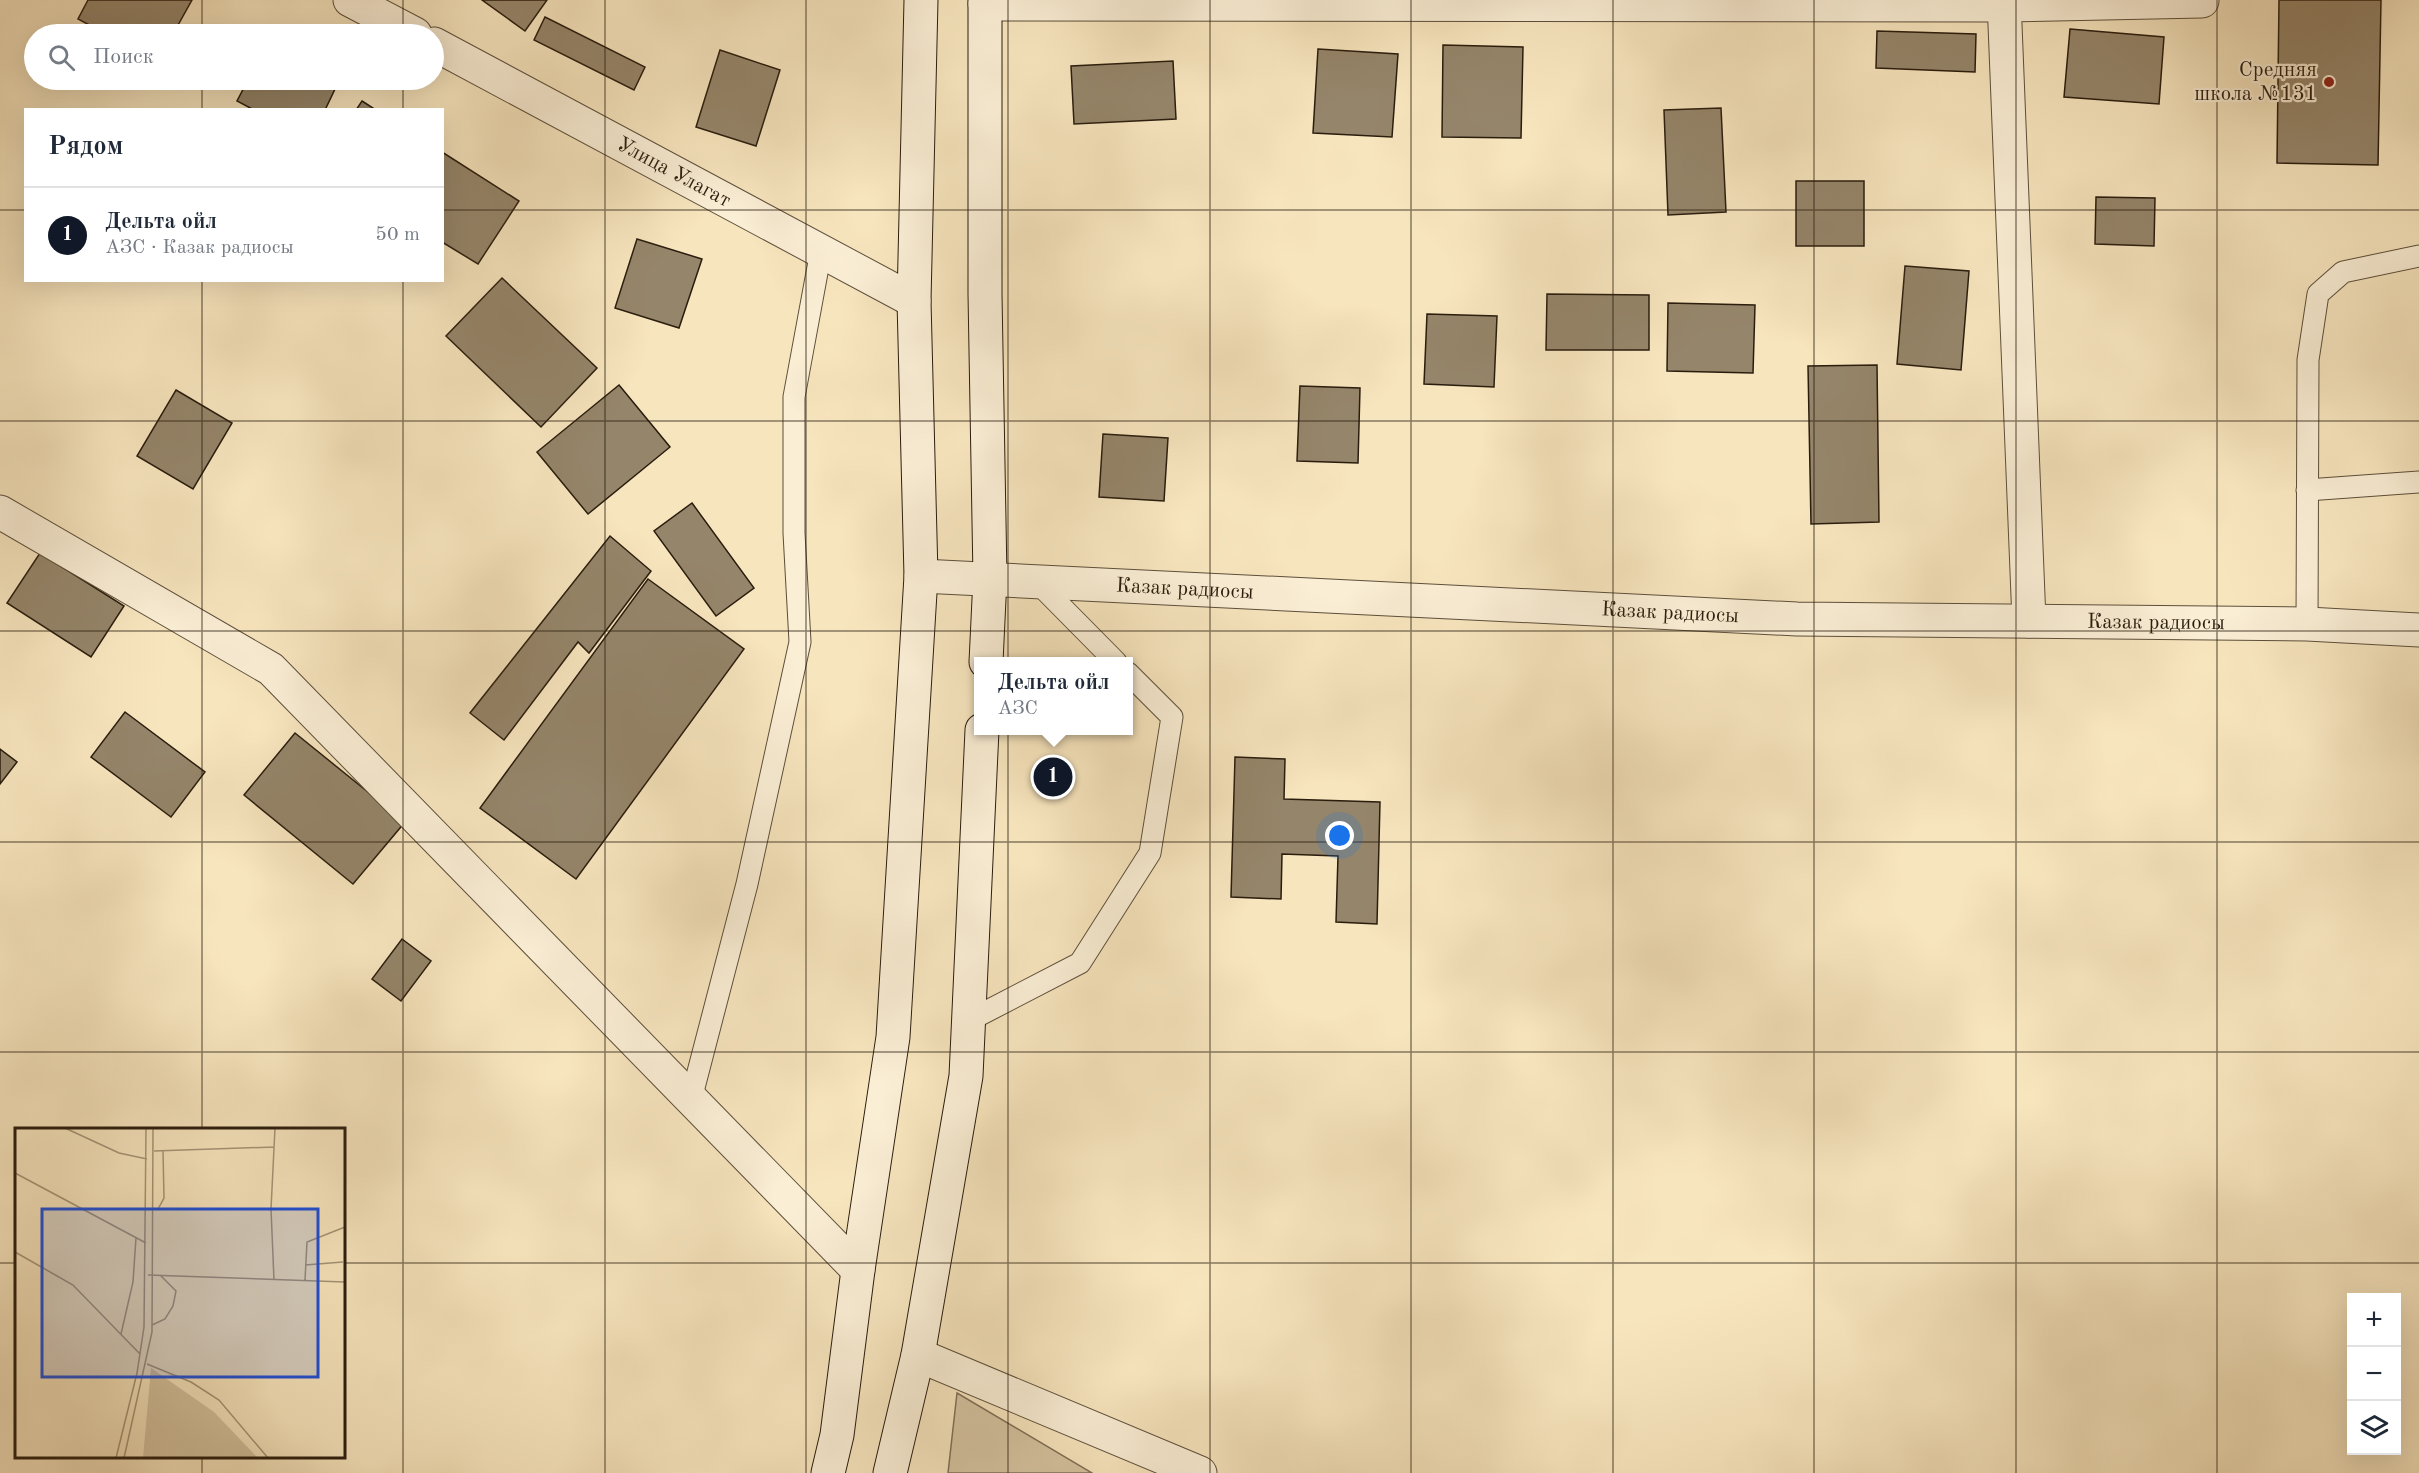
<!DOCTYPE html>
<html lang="ru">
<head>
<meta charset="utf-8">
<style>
	body { margin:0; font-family:"Old Standard TT",serif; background:#f6f6f7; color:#1f2937 }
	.controls { position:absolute; right:18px; bottom:18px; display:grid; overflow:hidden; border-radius:0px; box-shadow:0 6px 24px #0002 }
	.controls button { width:54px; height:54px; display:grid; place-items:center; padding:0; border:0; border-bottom:2px solid #e0e1e3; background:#fff; color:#1f2937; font:30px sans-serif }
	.you { position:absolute; left:1340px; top:836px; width:21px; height:21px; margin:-15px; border:4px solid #fff; border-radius:50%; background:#1a73e8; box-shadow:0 0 0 9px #1a73e833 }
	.badge { display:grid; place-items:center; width:39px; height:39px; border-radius:50%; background:#111827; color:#fff; font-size:20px; font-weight:700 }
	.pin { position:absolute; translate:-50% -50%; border:3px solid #fff; box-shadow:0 2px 6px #0006 }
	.popup { position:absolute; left:974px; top:657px; width:159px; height:78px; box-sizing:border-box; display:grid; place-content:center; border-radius:0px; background:#fff; filter:drop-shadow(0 2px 4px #0005); font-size:20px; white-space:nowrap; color:#747a83 }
	.popup b { font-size:22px; color:#1f2937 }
	.popup::after { content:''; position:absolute; left:50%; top:100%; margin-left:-12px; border:12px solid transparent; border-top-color:#fff }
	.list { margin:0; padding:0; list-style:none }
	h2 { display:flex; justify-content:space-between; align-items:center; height:78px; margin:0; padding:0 24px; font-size:26px }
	h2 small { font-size:20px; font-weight:400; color:#747a83 }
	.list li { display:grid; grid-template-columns:39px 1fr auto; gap:18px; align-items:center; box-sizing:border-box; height:96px; padding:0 24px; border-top:2px solid #e0e1e3 }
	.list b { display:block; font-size:22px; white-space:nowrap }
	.list p { margin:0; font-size:20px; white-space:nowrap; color:#747a83 }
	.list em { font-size:20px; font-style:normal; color:#747a83 }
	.icon { flex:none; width:33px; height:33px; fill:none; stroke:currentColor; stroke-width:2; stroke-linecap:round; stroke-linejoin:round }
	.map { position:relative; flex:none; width:2419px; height:1473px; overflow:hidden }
	.search { position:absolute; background:#fff; box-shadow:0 6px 24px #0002; left:24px; top:24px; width:420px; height:66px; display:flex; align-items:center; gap:15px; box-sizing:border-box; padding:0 21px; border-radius:33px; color:#747a83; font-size:22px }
	.panel { position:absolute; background:#fff; box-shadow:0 6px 24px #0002; left:24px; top:108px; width:420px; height:174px; border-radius:0px }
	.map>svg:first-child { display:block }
	.green { fill:#d4c3a0; stroke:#7f7057; stroke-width:1.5 }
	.building { fill:#95856a; stroke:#2a1d0e; stroke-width:1.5 }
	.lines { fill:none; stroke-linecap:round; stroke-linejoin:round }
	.lane-casing { stroke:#5d4f3a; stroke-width:23 }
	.street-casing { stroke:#5d4f3a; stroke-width:35 }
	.secondary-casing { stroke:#2a1d0e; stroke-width:35 }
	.lane { stroke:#faeed5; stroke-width:21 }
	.street { stroke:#faeed5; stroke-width:33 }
	.secondary { stroke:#faeed5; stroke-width:33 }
	.grid { fill:none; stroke:#2a1d0e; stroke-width:1.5; stroke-opacity:0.55 }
	.poi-dot { fill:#8f2418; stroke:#faeed5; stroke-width:2 }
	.labels { text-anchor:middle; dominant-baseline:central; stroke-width:4.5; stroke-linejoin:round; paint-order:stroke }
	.poi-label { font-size:21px; fill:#2a1d0e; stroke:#faeed5; text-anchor:end }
	.street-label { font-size:21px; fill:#2a1d0e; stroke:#faeed5 }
	.inset-road { fill:none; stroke:#a59578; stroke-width:1.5 }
	.view { fill:#1d4ed8; fill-opacity:0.15; stroke:#1d4ed8; stroke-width:3 }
	.inset-edge { fill:none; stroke:#2a1d0e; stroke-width:3 }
</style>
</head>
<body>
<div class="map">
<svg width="2419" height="1473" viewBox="0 0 2419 1473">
	<rect width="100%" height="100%" fill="#f7e5be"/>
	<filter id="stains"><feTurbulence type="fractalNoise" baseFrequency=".00333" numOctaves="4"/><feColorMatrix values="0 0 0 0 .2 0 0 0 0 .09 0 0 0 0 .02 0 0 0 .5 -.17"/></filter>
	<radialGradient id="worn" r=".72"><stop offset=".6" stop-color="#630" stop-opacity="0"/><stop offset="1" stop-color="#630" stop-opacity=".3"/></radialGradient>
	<path class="green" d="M957,1393L1092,1473H948Z"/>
	<g class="building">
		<path d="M88,0H192L173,34H106L78,19Z"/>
		<path d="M482,0H547L525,31Z"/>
		<path d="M2279,0H2381L2378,165L2277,163Z"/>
		<path d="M545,17L645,67L634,90L534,40Z"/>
		<path d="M2070,29L2164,37L2159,104L2064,97Z"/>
		<path d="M1877,31L1976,34L1975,72L1876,68Z"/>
		<path d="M1443,45L1523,47L1521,138L1442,137Z"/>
		<path d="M1318,49L1398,54L1392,137L1313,133Z"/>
		<path d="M720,50L780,70L756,146L696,127Z"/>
		<path d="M1173,61L1176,119L1074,124L1071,66Z"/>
		<path d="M248,80H316L335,89L325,110H254L237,101Z"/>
		<path d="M362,101L376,110H356Z"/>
		<path d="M1721,108L1726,212L1668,215L1664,110Z"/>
		<path d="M442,152L519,201L478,264L442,242Z"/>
		<rect x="1796" y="181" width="68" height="65"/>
		<path d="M2096,197L2155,198L2154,246L2095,244Z"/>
		<path d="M637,239L702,259L679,328L615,308Z"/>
		<path d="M1905,266L1969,271L1961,370L1897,364Z"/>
		<path d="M502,278L597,368L541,427L446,336Z"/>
		<path d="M1547,294L1649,295V350H1546Z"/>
		<path d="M1668,303L1755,305L1753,373L1667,371Z"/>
		<path d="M1427,314L1497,316L1494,387L1424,384Z"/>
		<path d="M1877,365L1879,522L1811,524L1808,366Z"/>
		<path d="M619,385L670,447L588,514L537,452Z"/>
		<path d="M1300,386L1360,388L1358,463L1297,461Z"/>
		<path d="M176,390L232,423L193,489L137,456Z"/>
		<path d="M1103,434L1168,438L1164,501L1099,497Z"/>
		<path d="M692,503L754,588L716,616L654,531Z"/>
		<path d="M610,536L651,571L589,653L578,642L504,740L470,713Z"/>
		<path d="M40,553L124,606L91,657L7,603Z"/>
		<path d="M648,579L744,649L576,879L480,808Z"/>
		<path d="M125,712L205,772L171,817L91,757Z"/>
		<path d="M295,733L405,822L353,884L244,795Z"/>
		<path d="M0,749L17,762L0,784Z"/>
		<path d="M1235,757L1285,759L1284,799L1380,802L1377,924L1336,922L1338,856L1282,854L1281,899L1231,897Z"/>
		<path d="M402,939L431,961L401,1001L372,979Z"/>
	</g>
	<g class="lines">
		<defs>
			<g id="lane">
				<path d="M2307,490L2419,482"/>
				<path d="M1037,582L1116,662"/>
				<path d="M2307,624L2308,360L2318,294L2343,272L2419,256"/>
				<path d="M968,1021L1080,963L1150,853L1172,717L1128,673"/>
				<path d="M691,1099L747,884L800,642L794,533V397L821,251"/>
			</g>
			<g id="street">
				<path d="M350,0L415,34"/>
				<path d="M2004,0L2029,621"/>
				<path d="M985,4L2004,5L2202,1"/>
				<path id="s1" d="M434,44L914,301"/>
				<path d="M0,512L271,669L858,1270"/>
				<path id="s2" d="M921,576L1797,619L2307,624L2419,630"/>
				<path d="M918,1355L1200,1473"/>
			</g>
			<g id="secondary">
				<path d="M985,0V294L990,578L986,662"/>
				<path d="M828,1473L837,1435L858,1270L893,1037L921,576L914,301L921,0"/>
				<path d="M890,1473L918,1355L966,1076L982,730"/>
			</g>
		</defs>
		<use href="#lane" class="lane-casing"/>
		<use href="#street" class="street-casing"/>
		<use href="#secondary" class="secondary-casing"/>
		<use href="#lane" class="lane"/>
		<use href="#street" class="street"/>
		<use href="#secondary" class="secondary"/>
	</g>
	<path class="grid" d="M202,0V34M403,0V34M605,0V1473M806,0V1473M1008,0V1473M1210,0V1473M1411,0V1473M1613,0V1473M1814,0V1473M2016,0V1473M2217,0V1473M202,80V110M403,80V110M0,210H26M442,210H2419M202,280V1130M403,280V1473M0,421H2419M0,631H2419M0,842H2419M0,1052H2419M0,1263H16M344,1263H2419M202,1456V1473"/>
	<circle class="poi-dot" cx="2329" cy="82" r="6"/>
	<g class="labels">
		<g class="poi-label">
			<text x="2317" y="70">Средняя<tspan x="2317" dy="24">школа №131</tspan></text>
		</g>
		<g class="street-label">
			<text stroke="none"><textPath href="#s1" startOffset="272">Улица Улагат</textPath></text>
			<text stroke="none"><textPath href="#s2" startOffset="264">Казак радиосы</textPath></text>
			<text stroke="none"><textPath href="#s2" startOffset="750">Казак радиосы</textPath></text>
			<text stroke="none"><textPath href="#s2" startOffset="1236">Казак радиосы</textPath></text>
		</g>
	</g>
	<g transform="translate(15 1128)">
		<rect width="330" height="330" fill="#f7e5be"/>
		<path d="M136,240L199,284L243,330H128Z" fill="#d4c3a0"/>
		<path class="inset-road" d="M50,0L104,25L132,31M139,23L259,19M0,45L131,115M139,81H278M143,81L149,70L148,23M0,124L58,157L125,226M290,137L328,134M133,147L330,154M259,152L256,81L260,0M290,152L292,114L330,99M137,197L150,191L158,178L161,163L145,147M106,206L118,154L121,110M132,236L176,254L204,272L253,330M101,330L122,245L129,199L131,0M109,330L137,204L138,0"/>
		<path class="view" d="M27,81H303V249H27Z"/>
		<rect width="330" height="330" class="inset-edge"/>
	</g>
	<rect width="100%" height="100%" filter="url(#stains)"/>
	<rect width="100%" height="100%" fill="url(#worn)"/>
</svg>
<div class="controls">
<button>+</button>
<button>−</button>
<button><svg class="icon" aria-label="layers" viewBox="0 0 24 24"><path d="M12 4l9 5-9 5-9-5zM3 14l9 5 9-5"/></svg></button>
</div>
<div class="you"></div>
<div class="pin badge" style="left:1053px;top:777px">1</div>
<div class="popup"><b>Дельта ойл</b>АЗС</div>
<div class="search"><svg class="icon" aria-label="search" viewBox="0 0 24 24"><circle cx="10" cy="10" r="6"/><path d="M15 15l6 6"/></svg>Поиск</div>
<section class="panel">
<h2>Рядом<small></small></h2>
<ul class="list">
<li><span class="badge">1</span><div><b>Дельта ойл</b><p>АЗС · Казак радиосы</p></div><em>50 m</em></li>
</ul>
</section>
</div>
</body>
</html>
